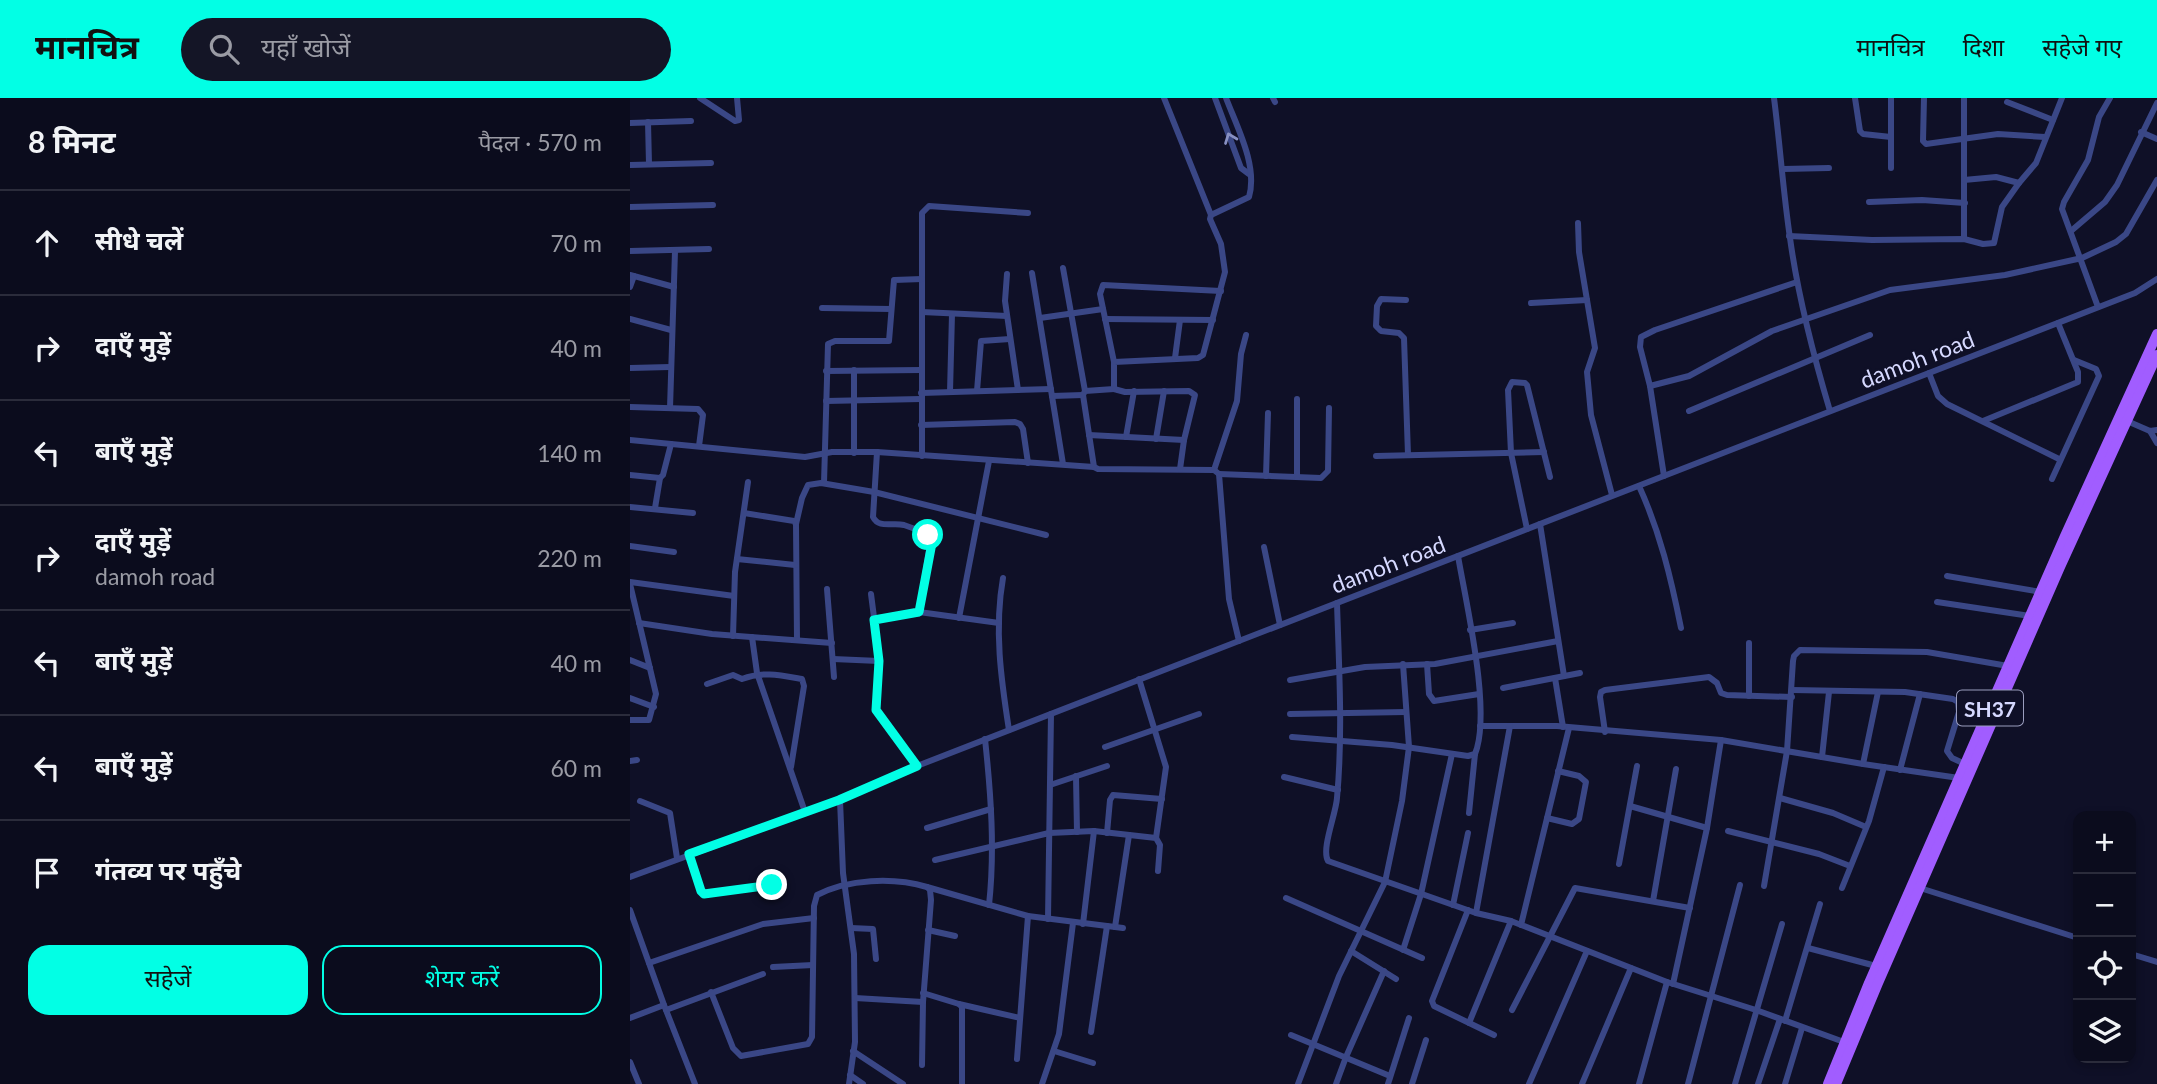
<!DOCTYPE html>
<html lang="hi">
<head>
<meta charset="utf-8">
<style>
	body { margin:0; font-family:Lato,"Noto Sans Devanagari",sans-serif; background:#141526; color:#f1f3f6 }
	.controls { position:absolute; right:21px; bottom:21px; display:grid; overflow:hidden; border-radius:14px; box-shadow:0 4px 10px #0003 }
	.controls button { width:63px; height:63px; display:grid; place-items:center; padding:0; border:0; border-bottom:2px solid #2b2c3b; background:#0b0c1d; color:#f1f3f6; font:35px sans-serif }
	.stop { position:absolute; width:21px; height:21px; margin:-16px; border:5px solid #02ffe5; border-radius:50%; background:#fff }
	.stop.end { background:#02ffe5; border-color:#fff; box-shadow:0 2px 7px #0008 }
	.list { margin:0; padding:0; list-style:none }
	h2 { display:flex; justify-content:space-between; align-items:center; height:91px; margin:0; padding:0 28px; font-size:30px }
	h2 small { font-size:23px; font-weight:400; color:#9a9ba4 }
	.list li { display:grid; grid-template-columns:46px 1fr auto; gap:21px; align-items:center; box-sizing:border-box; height:105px; padding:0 28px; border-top:2px solid #2b2c3b }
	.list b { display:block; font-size:26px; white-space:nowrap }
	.list p { margin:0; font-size:23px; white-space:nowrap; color:#9a9ba4 }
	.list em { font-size:23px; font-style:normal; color:#9a9ba4 }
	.actions { display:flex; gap:14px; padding:21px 28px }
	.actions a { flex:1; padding:16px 0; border:2px solid #02ffe5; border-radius:21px; text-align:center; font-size:24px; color:#02ffe5 }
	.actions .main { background:#02ffe5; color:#111 }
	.icon { flex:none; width:38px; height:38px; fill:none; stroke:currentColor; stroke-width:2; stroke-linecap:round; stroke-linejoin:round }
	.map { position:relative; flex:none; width:1527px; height:986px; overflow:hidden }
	header { display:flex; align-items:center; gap:42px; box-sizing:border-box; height:98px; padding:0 35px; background:#02ffe5; color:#111 }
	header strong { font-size:33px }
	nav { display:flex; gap:38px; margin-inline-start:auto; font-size:24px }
	.search { width:490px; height:63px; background:#141526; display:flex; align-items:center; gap:18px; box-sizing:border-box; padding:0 24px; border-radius:38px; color:#9a9ba4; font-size:26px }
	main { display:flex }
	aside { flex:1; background:#0b0c1d }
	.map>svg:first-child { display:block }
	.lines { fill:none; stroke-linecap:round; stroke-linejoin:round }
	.street { stroke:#3a4786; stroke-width:6 }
	.primary { stroke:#a15dff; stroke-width:10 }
	.oneway { stroke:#8890c2 }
	.route { stroke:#02ffe5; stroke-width:9 }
	.labels { text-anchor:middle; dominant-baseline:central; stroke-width:5; stroke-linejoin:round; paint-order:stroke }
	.shield { fill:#0f1027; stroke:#9a9dbe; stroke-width:2 }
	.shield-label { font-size:21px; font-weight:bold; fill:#d6d9ff }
	.street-label { font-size:23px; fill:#d6d9ff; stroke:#0f1027 }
</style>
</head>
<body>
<header>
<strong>मानचित्र</strong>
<div class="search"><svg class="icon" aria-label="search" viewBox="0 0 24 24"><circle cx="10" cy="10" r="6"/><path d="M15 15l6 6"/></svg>यहाँ खोजें</div>
<nav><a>मानचित्र</a><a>दिशा</a><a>सहेजे गए</a></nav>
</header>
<main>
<aside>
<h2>8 मिनट<small>पैदल · 570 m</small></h2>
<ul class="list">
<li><svg class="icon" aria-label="ahead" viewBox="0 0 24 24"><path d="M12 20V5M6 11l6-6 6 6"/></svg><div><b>सीधे चलें</b></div><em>70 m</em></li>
<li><svg class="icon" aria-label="right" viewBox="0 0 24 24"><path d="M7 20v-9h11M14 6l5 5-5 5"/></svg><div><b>दाएँ मुड़ें</b></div><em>40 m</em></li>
<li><svg class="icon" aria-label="left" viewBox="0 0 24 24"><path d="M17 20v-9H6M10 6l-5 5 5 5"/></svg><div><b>बाएँ मुड़ें</b></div><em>140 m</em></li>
<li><svg class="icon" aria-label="right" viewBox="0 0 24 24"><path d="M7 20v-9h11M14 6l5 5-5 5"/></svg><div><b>दाएँ मुड़ें</b><p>damoh road</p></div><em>220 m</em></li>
<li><svg class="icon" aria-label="left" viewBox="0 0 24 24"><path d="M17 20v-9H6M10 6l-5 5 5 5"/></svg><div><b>बाएँ मुड़ें</b></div><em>40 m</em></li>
<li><svg class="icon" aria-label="left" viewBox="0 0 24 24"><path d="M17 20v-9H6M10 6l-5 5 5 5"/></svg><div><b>बाएँ मुड़ें</b></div><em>60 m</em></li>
<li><svg class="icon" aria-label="arrive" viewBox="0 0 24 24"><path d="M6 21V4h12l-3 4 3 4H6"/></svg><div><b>गंतव्य पर पहुँचे</b></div></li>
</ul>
<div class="actions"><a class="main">सहेजें</a><a>शेयर करें</a></div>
</aside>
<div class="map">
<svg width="1527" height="986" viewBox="0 0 1527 986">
	<rect width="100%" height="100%" fill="#0f1027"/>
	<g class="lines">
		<g class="street">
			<path d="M70,0L105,23L109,22L107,0"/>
			<path d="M534,0L581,117"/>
			<path d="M585,0L611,70L619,76"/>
			<path d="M596,0C607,29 628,68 619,99L581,117L580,121L591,146L595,174L573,257L568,260L484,264V291L455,293L453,297L464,369L468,371L584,372L589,376L599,501L609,543"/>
			<path d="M643,0L645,4"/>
			<path d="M1144,0C1150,46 1153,93 1160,140C1168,199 1183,256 1200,313"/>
			<path d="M1225,0L1230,33L1233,36L1261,39"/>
			<path d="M1294,0L1293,43L1296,46L1368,36L1415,39"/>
			<path d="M1334,0V141"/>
			<path d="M1377,4L1423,22"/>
			<path d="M18,24L19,66"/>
			<path d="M0,25L61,23"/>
			<path d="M1511,34L1527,41"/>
			<path d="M0,67L81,65"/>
			<path d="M1261,70V0"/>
			<path d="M1153,71L1199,70"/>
			<path d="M1334,82L1366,79L1389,85"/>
			<path d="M1239,104L1292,102L1335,105"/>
			<path d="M0,109L83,107"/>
			<path d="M948,125L949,154L965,250L957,274L961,317L982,397"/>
			<path d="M1441,133L1475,104L1487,87L1527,5"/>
			<path d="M1159,138L1242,142L1334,141L1353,146L1364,145L1372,109L1389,85L1406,65L1432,0"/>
			<path d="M0,153L79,151"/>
			<path d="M433,170L455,293"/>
			<path d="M402,175L433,366"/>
			<path d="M377,176L375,203L388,292"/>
			<path d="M0,177L44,189"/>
			<path d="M0,189L4,178"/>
			<path d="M776,202L751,201L747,208L746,228L751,233L769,235L774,240L778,357"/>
			<path d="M901,205L957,202"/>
			<path d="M1468,209L1432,111L1434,104L1458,62L1469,19L1480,0"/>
			<path d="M192,210L261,211"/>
			<path d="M292,214L377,218"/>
			<path d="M410,220L473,211"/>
			<path d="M0,221L41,232"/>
			<path d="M475,221L583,222"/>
			<path d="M545,260L550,222"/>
			<path d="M484,264L470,196L473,187L591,193"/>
			<path d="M0,270L40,269"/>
			<path d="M196,273L291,272"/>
			<path d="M1299,275L1308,298L1317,306L1429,361"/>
			<path d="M1020,288L1059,278L1142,233L1260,192L1375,177L1452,160L1486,144L1496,136L1527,82"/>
			<path d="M484,291L495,294L559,293L565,297L554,342L550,371"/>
			<path d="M347,293L351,243L380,241"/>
			<path d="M320,294L322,216"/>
			<path d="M291,295L421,291"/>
			<path d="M422,298L453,297"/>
			<path d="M196,303L291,301"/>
			<path d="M0,309L68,311L73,317L69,348"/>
			<path d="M40,310L45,153"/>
			<path d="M1059,313L1240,237"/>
			<path d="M1353,323L1448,284V274L1428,225"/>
			<path d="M1497,323L1520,333L1527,332"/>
			<path d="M291,327L385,324L390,326L393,331L398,365"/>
			<path d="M1520,333L1527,345"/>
			<path d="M459,337L554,342"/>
			<path d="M496,339L504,293"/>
			<path d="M526,341L534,293"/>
			<path d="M0,342L175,359L202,354H247L464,369"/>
			<path d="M247,354L243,419C249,431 262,424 274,427C283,430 294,434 301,440L289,514"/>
			<path d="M224,355V272"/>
			<path d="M292,358V115L299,108L398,115"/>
			<path d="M746,358L914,354"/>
			<path d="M584,372L607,303L611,256L616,237"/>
			<path d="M589,376L691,380L698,373L699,310"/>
			<path d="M0,377L30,380L33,377L41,346"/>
			<path d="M636,378L638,315"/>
			<path d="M1034,378L1020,288L1010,249L1011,239L1025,232L1167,184"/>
			<path d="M667,379V301"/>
			<path d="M1422,381L1469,278L1466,271L1444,262"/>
			<path d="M194,385L198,246L205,243H259L264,182L292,181"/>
			<path d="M1009,388C1030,434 1041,480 1051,530"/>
			<path d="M0,409L63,415"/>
			<path d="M25,410L30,380"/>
			<path d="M114,415L164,423L166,426L167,542"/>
			<path d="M166,426L172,400L178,387L191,385L244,394L416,437"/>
			<path d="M910,426L934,578"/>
			<path d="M897,431L881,355L878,292L882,284L895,285L897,287L920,379"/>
			<path d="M0,448L44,454"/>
			<path d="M634,449L650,527"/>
			<path d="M107,461L165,467"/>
			<path d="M1317,478L1411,494"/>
			<path d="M373,480C364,531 371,581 379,632"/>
			<path d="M0,484L104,498"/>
			<path d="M0,486L26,596L19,622H0"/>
			<path d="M197,491L204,579"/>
			<path d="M241,496L250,566"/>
			<path d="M1307,504L1400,518"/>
			<path d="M707,505C709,570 713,635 707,700C706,716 691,751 698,763L846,815L881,823L1037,884L1126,912L1214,944"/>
			<path d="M329,520L359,363"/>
			<path d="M244,522L289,514L369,525"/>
			<path d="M9,525L82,536L202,545"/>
			<path d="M840,532L883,525"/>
			<path d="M103,538L105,474L118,384"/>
			<path d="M122,539L127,575L175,714"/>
			<path d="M203,561L249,563L246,612L287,668"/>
			<path d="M0,562L20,570"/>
			<path d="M797,566L799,596L804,603L849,596"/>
			<path d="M925,580L933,629"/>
			<path d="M509,581L536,669L526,740"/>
			<path d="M660,582L735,569L805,566L928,543"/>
			<path d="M77,586L103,577L112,581C133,573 150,577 172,581L174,588L161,669"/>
			<path d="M873,590L950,575"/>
			<path d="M1162,592L1275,594L1323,601L1328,604L1329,614L1317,653L1322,660L1335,666"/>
			<path d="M1119,598V545"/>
			<path d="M0,600L24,609"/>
			<path d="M660,616L776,614"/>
			<path d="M850,628H927L1091,642L1233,666L1329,680"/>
			<path d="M975,634L970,599L971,594L975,592L1079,579L1087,585L1091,595L1097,597L1162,599"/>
			<path d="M662,639L762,647L838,658L845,656C862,614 836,505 828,458"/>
			<path d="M355,641C361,697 365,752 359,807"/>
			<path d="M475,649L569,616"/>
			<path d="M1192,659L1199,594"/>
			<path d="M0,663L7,662"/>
			<path d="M1233,666L1248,594"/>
			<path d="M1270,672L1290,596"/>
			<path d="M446,678L447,734"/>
			<path d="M654,679L708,692"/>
			<path d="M420,687L477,668"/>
			<path d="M1150,700L1203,715L1236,729"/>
			<path d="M210,702L213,775L224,856L225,944L219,986"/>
			<path d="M10,703L40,715L47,760"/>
			<path d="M1000,708L1077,730"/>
			<path d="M839,715L845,656"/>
			<path d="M917,720L942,726L949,721L956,684L949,678L928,673"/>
			<path d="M297,730L361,711"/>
			<path d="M1098,733L1189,756L1220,768"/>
			<path d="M477,735L480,702L483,697L532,701"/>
			<path d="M59,756L71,793L74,796L142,787"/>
			<path d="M305,762L419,735L464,733L526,740L530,747L528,773"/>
			<path d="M989,766L1007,668"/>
			<path d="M0,779L210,702L287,668L1505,195L1527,181"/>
			<path d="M1134,788L1157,653L1163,563L1164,558L1170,552L1297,554L1378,568"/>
			<path d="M297,789L398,818L493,830"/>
			<path d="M1212,790L1239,723L1254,669"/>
			<path d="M1290,790L1448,840"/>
			<path d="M656,800L792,860"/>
			<path d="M1023,803L1046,671"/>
			<path d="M823,807L838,735"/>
			<path d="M0,812L34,907L65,986"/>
			<path d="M838,812L802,903L804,908L864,937"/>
			<path d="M846,815L880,628"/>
			<path d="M418,821L421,616"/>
			<path d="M453,826L464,733"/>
			<path d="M891,827L939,630"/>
			<path d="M485,829L499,737"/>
			<path d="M221,830L243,831L246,861"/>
			<path d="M298,832L325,838"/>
			<path d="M1178,850L1246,868"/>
			<path d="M773,852L791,796L822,656"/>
			<path d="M721,853L766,881"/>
			<path d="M1501,856L1527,864"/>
			<path d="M19,865L133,826L184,820"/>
			<path d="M143,869L183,867"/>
			<path d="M1043,886L1077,730L1091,642"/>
			<path d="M81,894L103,950L111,958L178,946L182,939L184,808L187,797C218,781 263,779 297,789L300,792L301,802L293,904L292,967"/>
			<path d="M293,895L329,906L332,909V986"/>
			<path d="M225,900L293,904"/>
			<path d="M329,906L390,920"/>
			<path d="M36,912L133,876"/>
			<path d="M882,912L945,790L1060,810"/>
			<path d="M0,920L34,907"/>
			<path d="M1155,923L1190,806"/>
			<path d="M839,925L881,823"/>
			<path d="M461,934L477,828"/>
			<path d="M661,937L760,978"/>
			<path d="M223,953L273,986"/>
			<path d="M424,953L463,965"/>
			<path d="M387,961L398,818"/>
			<path d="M0,964L9,986"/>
			<path d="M220,977L233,986"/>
			<path d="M412,986L429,936L443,825"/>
			<path d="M668,986L709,878L755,784L772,703L779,649L773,566"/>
			<path d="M706,986L716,959L754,873"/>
			<path d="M758,986L779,920"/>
			<path d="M782,986L796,942"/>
			<path d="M899,986L957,853"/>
			<path d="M952,986L1001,870"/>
			<path d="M1009,986L1037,884"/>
			<path d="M1058,986L1110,787"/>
			<path d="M1105,986L1152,826"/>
			<path d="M1128,986L1150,921"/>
			<path d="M1155,986L1172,930"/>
		</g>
		<g class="primary">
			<path d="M1198,986L1239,885L1435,438L1527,236"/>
			<path d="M1206,986L1248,885L1430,469L1527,257"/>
		</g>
	</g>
	<defs><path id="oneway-chevron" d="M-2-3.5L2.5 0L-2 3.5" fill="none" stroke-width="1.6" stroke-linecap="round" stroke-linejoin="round" transform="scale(1.75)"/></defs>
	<use class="oneway" href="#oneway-chevron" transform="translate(600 40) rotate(-111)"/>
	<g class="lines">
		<path class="route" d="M142,787L74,796L71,793L59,756L209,702L287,668L246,612L249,563L244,522L289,514L302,445L298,437"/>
	</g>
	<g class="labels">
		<rect class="shield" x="1327" y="592.5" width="66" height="35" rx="5"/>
		<g class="shield-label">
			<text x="1360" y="610">SH37</text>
		</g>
		<g class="street-label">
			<text transform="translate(1287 261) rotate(-21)">damoh road</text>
			<text transform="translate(758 466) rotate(-21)">damoh road</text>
		</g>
	</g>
</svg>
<div class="controls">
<button>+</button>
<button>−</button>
<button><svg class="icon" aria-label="locate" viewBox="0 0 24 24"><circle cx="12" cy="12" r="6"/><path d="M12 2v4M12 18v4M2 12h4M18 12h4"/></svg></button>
<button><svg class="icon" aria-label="layers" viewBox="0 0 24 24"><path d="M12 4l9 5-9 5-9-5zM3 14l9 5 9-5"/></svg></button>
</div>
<div class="stop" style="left:298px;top:437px"></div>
<div class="stop end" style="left:142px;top:787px"></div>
</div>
</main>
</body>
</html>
